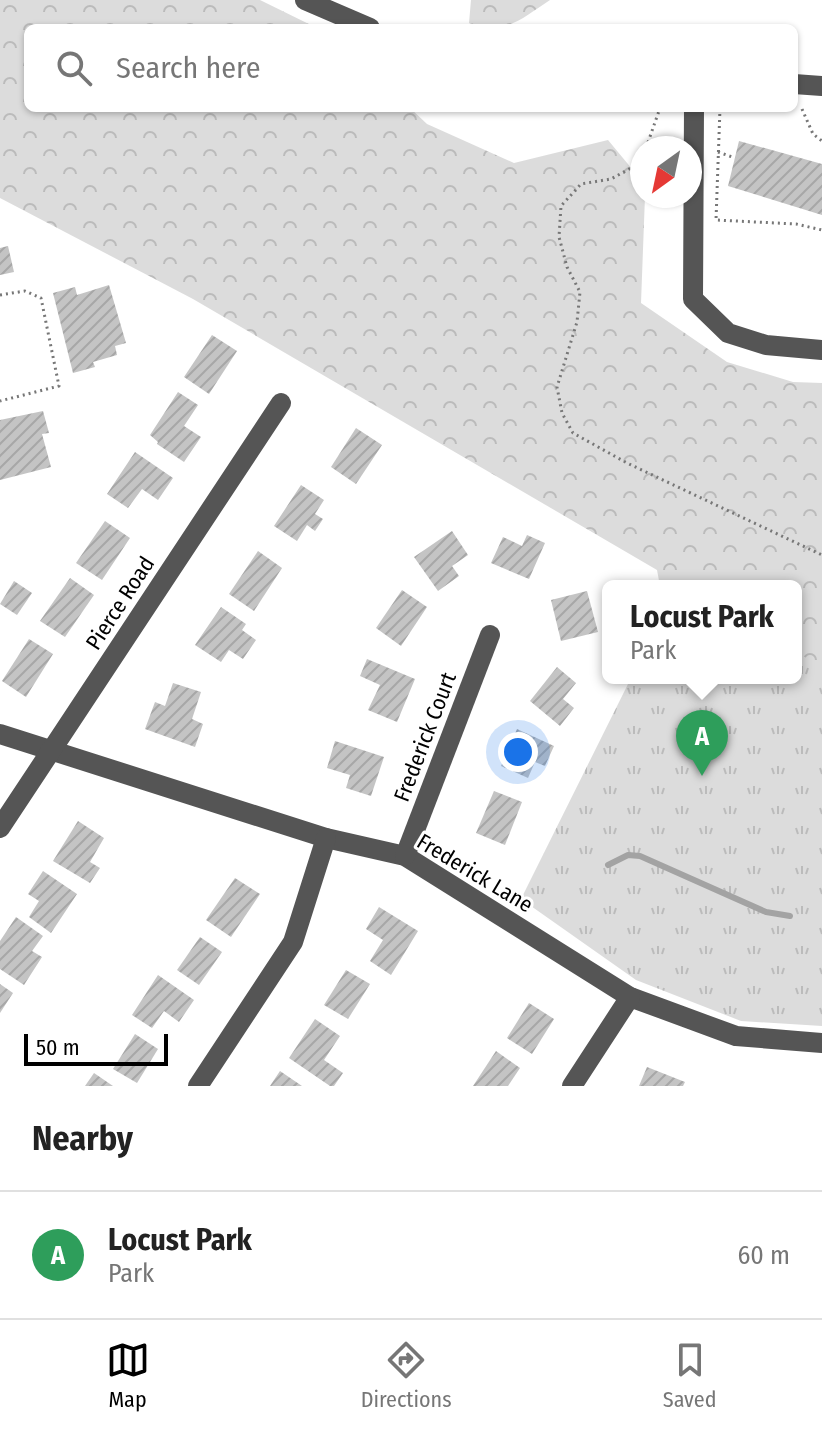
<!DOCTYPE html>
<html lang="en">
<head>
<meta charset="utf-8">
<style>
	body { margin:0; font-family:"Fira Sans Condensed",sans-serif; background:#f2f2f2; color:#222 }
	.compass { position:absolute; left:630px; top:136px; width:72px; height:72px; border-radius:50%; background:#fff; box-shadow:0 2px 6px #0004; rotate:213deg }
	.scale { position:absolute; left:24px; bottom:20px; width:144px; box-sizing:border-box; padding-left:8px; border:4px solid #000; border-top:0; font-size:22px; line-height:28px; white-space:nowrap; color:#000; -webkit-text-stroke:6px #fff; paint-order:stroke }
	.you { position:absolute; left:518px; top:752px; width:28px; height:28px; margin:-20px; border:6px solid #fff; border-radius:50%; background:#1a73e8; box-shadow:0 0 0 12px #1a73e833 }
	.badge { display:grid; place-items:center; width:52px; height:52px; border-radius:50%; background:#000; color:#fff; font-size:26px; font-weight:700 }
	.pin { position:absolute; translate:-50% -66px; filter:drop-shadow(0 2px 4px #0008) }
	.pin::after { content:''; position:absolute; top:42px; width:28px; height:24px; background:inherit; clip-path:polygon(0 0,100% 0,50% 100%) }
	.popup { position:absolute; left:602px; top:580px; width:200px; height:104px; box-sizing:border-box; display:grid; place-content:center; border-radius:12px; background:#fff; filter:drop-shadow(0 2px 6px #0005); font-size:26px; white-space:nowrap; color:#767676 }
	.popup b { font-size:30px; color:#222 }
	.popup::after { content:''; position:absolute; left:50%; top:100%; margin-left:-16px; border:16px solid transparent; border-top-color:#fff }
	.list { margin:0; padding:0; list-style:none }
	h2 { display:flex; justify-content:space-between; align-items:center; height:104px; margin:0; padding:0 32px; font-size:34px }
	h2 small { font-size:26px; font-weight:400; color:#767676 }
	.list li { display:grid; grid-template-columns:52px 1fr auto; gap:24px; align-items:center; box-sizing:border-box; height:128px; padding:0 32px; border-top:2px solid #e0e0e0 }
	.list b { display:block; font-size:30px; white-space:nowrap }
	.list p { margin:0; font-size:26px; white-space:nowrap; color:#767676 }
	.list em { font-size:26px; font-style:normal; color:#767676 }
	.icon { flex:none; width:44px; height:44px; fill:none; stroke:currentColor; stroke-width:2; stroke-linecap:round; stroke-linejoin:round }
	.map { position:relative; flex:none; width:822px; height:1086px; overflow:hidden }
	.search { position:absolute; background:#fff; box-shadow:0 2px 6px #0004; left:24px; right:24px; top:24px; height:88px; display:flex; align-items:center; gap:20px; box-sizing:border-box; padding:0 28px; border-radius:12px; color:#767676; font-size:30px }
	.sheet { height:232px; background:#fff }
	nav { display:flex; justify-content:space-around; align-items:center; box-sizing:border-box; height:112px; border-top:2px solid #e0e0e0; background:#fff; font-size:22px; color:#767676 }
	nav a { display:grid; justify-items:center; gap:4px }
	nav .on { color:#000 }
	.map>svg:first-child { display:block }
	.forest { fill:url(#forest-crowns) }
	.park { fill:url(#park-tufts) }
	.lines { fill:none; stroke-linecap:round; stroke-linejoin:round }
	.stream { stroke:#a3a3a3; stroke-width:6 }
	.building { fill:url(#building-hatch) }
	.path { stroke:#777; stroke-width:3; stroke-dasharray:2 4; stroke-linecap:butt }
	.minor { stroke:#555; stroke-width:20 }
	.labels { text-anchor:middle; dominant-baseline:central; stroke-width:6; stroke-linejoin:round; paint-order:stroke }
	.street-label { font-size:22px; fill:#000; stroke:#fff }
</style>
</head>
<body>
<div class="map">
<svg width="822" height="1086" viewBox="0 0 822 1086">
	<defs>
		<pattern id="forest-crowns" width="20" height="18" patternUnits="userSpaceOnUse" patternTransform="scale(2)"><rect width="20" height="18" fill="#dcdcdc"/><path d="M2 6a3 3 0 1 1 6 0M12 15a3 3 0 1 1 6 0" fill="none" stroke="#bbb"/></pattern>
		<pattern id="park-tufts" width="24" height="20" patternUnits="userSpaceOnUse" patternTransform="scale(2)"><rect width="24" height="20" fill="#dcdcdc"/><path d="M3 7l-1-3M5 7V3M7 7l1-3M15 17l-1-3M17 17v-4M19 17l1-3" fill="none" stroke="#bbb"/></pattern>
		<pattern id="building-hatch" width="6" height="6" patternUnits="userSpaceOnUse" patternTransform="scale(2)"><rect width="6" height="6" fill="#c4c4c4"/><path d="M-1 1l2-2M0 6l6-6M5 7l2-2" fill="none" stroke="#a7a7a7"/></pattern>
	</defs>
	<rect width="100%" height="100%" fill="#fff"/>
	<g class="forest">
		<path d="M0,0H260L317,28H28V108H410L427,124L514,163L608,140L642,181V196H645L641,303L727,362L793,382L822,383V755L796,678V586H660L657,570L193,299L0,198Z"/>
		<path d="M471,0H550C521,19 505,36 469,23Z"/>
	</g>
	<path class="park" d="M796,652L822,667V1026L741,1021L636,980L521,899L631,678H796Z"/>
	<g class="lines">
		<path class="stream" d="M608,865L628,855L640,856L766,912L790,916"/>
	</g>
	<g class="building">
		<path d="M739,141L822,164V215L728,186Z"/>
		<path d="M8,246L14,272L0,275V248Z"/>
		<path d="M109,285L126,343L115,346L117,355L93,362L95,367L73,373L53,293L75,287L77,295Z"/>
		<path d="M212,335L237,351L209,394L184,377Z"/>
		<path d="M178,392L198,405L184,426L201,437L184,462L157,444L158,442L150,435Z"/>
		<path d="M43,411L49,433L42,434L51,467L0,480V420Z"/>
		<path d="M356,428L382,445L356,484L331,467Z"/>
		<path d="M135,452L173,478L158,500L142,489L128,508L107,494Z"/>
		<path d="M301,485L324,500L315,514L323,519L315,531L307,525L297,541L274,526Z"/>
		<path d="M105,521L130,538L102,580L76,563Z"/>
		<path d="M452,531L468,555L452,566L459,576L438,591L414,557Z"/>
		<path d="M527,535L545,543L529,579L491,563L503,537L522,546Z"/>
		<path d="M258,551L282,568L254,611L229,594Z"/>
		<path d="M70,578L94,595L65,637L40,621Z"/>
		<path d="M14,581L32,593L17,615L0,604Z"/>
		<path d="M402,590L427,607L401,646L376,628Z"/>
		<path d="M587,591L598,632L561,641L551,600Z"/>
		<path d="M221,607L246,624L242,630L256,640L243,659L229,650L221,662L195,645Z"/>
		<path d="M29,639L53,654L26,697L2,681Z"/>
		<path d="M367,659L415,679L397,722L368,710L380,685L360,676Z"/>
		<path d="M557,667L576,683L563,699L574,708L560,726L530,701Z"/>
		<path d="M173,683L201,692L192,719L203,724L195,747L145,729L155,702L165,706Z"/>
		<path d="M517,729L554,746L545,766L535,762L528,778L501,766Z"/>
		<path d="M335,741L384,757L371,796L346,788L350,775L327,768Z"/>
		<path d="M494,791L522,802L505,845L476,833Z"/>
		<path d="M78,821L104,838L90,862L100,868L90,883L53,861Z"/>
		<path d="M43,871L77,894L51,933L29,917L39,901L28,894Z"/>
		<path d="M235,878L260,894L231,937L206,920Z"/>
		<path d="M379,907L418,931L391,975L370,961L383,940L366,929Z"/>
		<path d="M16,917L43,936L32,951L42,957L24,985L0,969V941Z"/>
		<path d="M200,937L222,952L199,985L177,970Z"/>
		<path d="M346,970L370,984L348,1019L324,1005Z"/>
		<path d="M158,975L194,1000L179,1022L164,1011L152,1028L132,1015Z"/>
		<path d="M0,984L13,993L0,1013Z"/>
		<path d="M529,1003L554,1019L532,1054L507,1038Z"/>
		<path d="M315,1019L340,1036L324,1060L343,1073L334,1086H330L289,1058Z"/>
		<path d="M135,1034L158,1049L137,1083L113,1069Z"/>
		<path d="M496,1051L520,1068L508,1086H473Z"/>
		<path d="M647,1067L685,1082L683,1086H639Z"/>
		<path d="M280,1071L302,1086H270Z"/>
		<path d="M94,1073L113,1086H85Z"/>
	</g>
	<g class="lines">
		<g class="path">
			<path d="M720,108L716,220L796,224L822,230"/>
			<path d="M802,109L813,134L822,141"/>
			<path d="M646,148L660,108"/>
			<path d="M718,152L735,158"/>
			<path d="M642,155L631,168L611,179L581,184L561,206L559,237L567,267L580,292L577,322L557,387L562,413L573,433L627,463L822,555"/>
			<path d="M0,295L25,291L41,298L59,386L0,401"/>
		</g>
		<g class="minor">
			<path d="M305,0L370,28"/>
			<path d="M794,84L822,86"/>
			<path d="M694,108L693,299L728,333L766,345L822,350"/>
			<path d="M0,734L326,838L405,856L630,997L736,1036L822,1043"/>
			<path d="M0,828L281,403"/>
			<path d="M405,856L490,635"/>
			<path d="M198,1086L293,942L326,838"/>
			<path d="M572,1086L630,997"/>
		</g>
	</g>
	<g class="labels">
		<g class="street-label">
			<text transform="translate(120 603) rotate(-57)">Pierce Road</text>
			<text transform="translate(425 737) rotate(-69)">Frederick Court</text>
			<text transform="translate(475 873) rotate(31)">Frederick Lane</text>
		</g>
	</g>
</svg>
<svg class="compass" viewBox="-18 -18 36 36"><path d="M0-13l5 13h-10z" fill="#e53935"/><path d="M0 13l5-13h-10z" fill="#767676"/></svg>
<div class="scale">50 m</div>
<div class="you"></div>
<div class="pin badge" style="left:702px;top:776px;background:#2e9e5b">A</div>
<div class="popup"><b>Locust Park</b>Park</div>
<div class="search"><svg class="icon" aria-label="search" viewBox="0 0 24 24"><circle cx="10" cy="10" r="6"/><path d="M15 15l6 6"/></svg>Search here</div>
</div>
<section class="sheet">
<h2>Nearby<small></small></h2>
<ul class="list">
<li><span class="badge" style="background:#2e9e5b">A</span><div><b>Locust Park</b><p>Park</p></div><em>60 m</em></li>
</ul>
</section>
<nav>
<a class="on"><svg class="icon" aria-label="map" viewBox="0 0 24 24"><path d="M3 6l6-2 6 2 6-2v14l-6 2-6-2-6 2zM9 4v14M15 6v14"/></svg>Map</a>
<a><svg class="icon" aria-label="directions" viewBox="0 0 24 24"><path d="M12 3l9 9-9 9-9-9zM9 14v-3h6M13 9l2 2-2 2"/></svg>Directions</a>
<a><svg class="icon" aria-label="saved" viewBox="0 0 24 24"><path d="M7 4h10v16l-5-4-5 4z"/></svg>Saved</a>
</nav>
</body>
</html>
